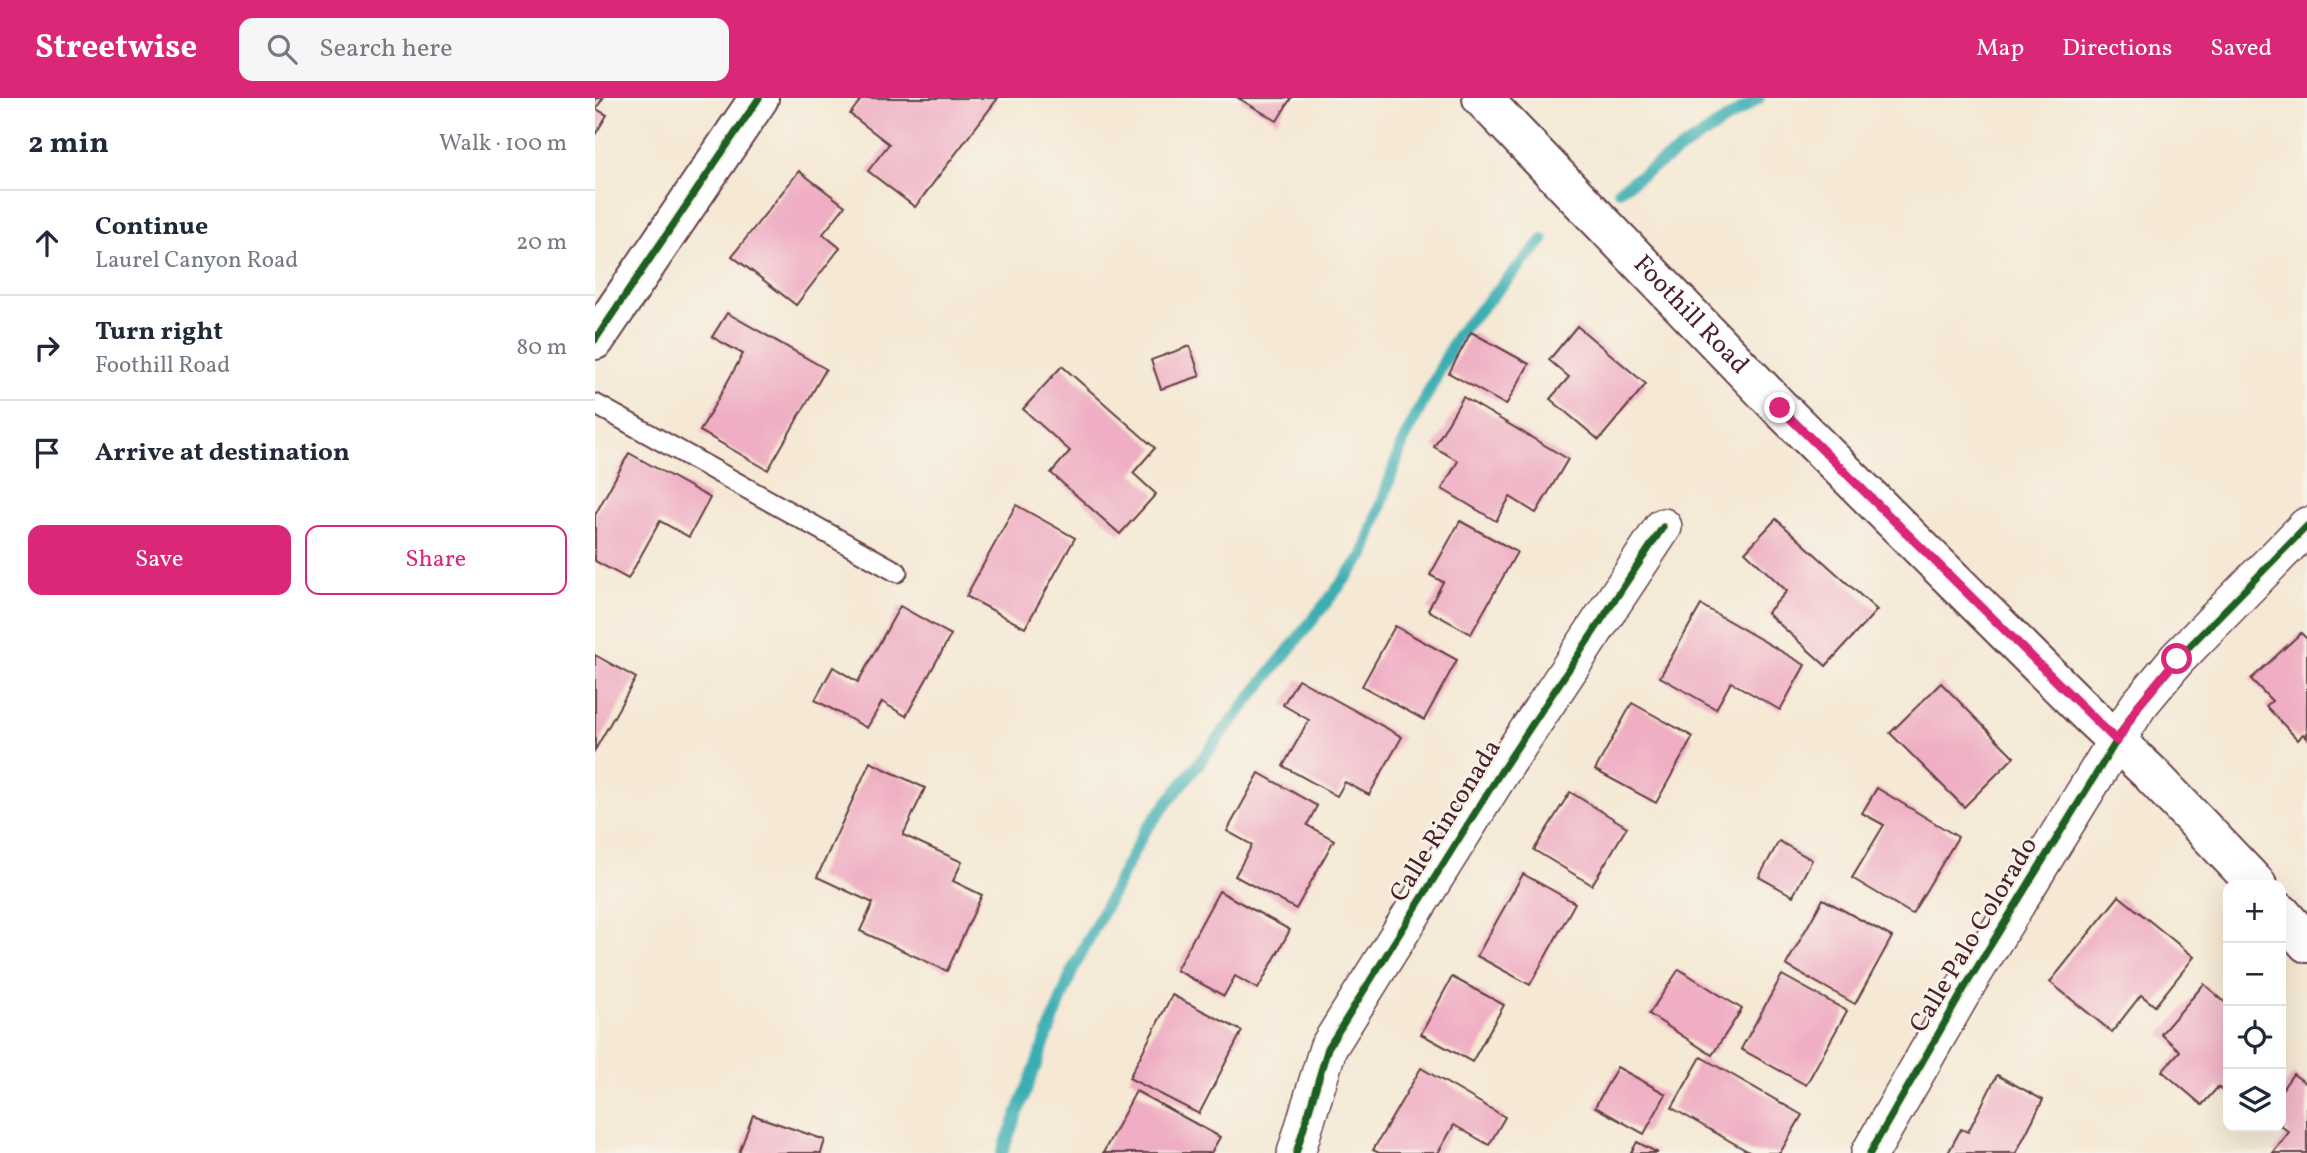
<!DOCTYPE html>
<html lang="en">
<head>
<meta charset="utf-8">
<style>
	body { margin:0; font-family:Vollkorn,serif; background:#f6f6f7; color:#1f2937 }
	.controls { position:absolute; right:21px; bottom:21px; display:grid; overflow:hidden; border-radius:14px; box-shadow:0 7px 28px #0002 }
	.controls button { width:63px; height:63px; display:grid; place-items:center; padding:0; border:0; border-bottom:2px solid #e0e1e3; background:#fff; color:#1f2937; font:35px sans-serif }
	.stop { position:absolute; width:21px; height:21px; margin:-16px; border:5px solid #db2777; border-radius:50%; background:#fff }
	.stop.end { background:#db2777; border-color:#fff; box-shadow:0 2px 7px #0008 }
	.list { margin:0; padding:0; list-style:none }
	h2 { display:flex; justify-content:space-between; align-items:center; height:91px; margin:0; padding:0 28px; font-size:30px }
	h2 small { font-size:23px; font-weight:400; color:#747a83 }
	.list li { display:grid; grid-template-columns:46px 1fr auto; gap:21px; align-items:center; box-sizing:border-box; height:105px; padding:0 28px; border-top:2px solid #e0e1e3 }
	.list b { display:block; font-size:26px; white-space:nowrap }
	.list p { margin:0; font-size:23px; white-space:nowrap; color:#747a83 }
	.list em { font-size:23px; font-style:normal; color:#747a83 }
	.actions { display:flex; gap:14px; padding:21px 28px }
	.actions a { flex:1; padding:16px 0; border:2px solid #db2777; border-radius:14px; text-align:center; font-size:24px; color:#db2777 }
	.actions .main { background:#db2777; color:#fff }
	.icon { flex:none; width:38px; height:38px; fill:none; stroke:currentColor; stroke-width:2; stroke-linecap:round; stroke-linejoin:round }
	.map { position:relative; flex:none; width:1712px; height:1055px; overflow:hidden }
	header { display:flex; align-items:center; gap:42px; box-sizing:border-box; height:98px; padding:0 35px; background:#db2777; color:#fff }
	header strong { font-size:33px }
	nav { display:flex; gap:38px; margin-inline-start:auto; font-size:24px }
	.search { width:490px; height:63px; background:#f6f6f7; display:flex; align-items:center; gap:18px; box-sizing:border-box; padding:0 24px; border-radius:14px; color:#747a83; font-size:26px }
	main { display:flex }
	aside { flex:1; background:#fff }
	.map>svg:first-child { display:block }
	.lines { fill:none; stroke-linecap:round; stroke-linejoin:round }
	.stream { stroke:#3badb3; stroke-width:12 }
	.building { fill:#efaec3 }
	.service-casing { stroke:#643d44; stroke-width:23 }
	.minor-casing { stroke:#643d44; stroke-width:40 }
	.tertiary-casing { stroke:#643d44; stroke-width:42 }
	.secondary-casing { stroke:#643d44; stroke-width:42 }
	.service { stroke:#fff; stroke-width:19 }
	.minor { stroke:#fff; stroke-width:37 }
	.tertiary { stroke:#fff; stroke-width:38 }
	.secondary { stroke:#fff; stroke-width:38 }
	.cycleway-casing { stroke:#f7f3e8; stroke-width:11 }
	.cycleway { stroke:#1b5e20; stroke-width:7 }
	.route { stroke:#db2777; stroke-width:9 }
	.labels { text-anchor:middle; dominant-baseline:central; stroke-width:5; stroke-linejoin:round; paint-order:stroke }
	.street-label { font-size:26px; fill:#4a1f2b; stroke:#f7f3e8 }
</style>
</head>
<body>
<header>
<strong>Streetwise</strong>
<div class="search"><svg class="icon" aria-label="search" viewBox="0 0 24 24"><circle cx="10" cy="10" r="6"/><path d="M15 15l6 6"/></svg>Search here</div>
<nav><a>Map</a><a>Directions</a><a>Saved</a></nav>
</header>
<main>
<aside>
<h2>2 min<small>Walk · 100 m</small></h2>
<ul class="list">
<li><svg class="icon" aria-label="ahead" viewBox="0 0 24 24"><path d="M12 20V5M6 11l6-6 6 6"/></svg><div><b>Continue</b><p>Laurel Canyon Road</p></div><em>20 m</em></li>
<li><svg class="icon" aria-label="right" viewBox="0 0 24 24"><path d="M7 20v-9h11M14 6l5 5-5 5"/></svg><div><b>Turn right</b><p>Foothill Road</p></div><em>80 m</em></li>
<li><svg class="icon" aria-label="arrive" viewBox="0 0 24 24"><path d="M6 21V4h12l-3 4 3 4H6"/></svg><div><b>Arrive at destination</b></div></li>
</ul>
<div class="actions"><a class="main">Save</a><a>Share</a></div>
</aside>
<div class="map">
<svg width="1712" height="1055" viewBox="0 0 1712 1055">
	<rect width="100%" height="100%" fill="#f7f3e8"/>
	<filter id="ink" filterUnits="userSpaceOnUse"><feTurbulence type="fractalNoise" baseFrequency=".0143" numOctaves="2"/><feDisplacementMap in="SourceGraphic" scale="14" xChannelSelector="R" yChannelSelector="G"/><feConvolveMatrix kernelMatrix="1 2 1 2 8 2 1 2 1" color-interpolation-filters="sRGB"/></filter>
	<filter id="wash" filterUnits="userSpaceOnUse"><feTurbulence type="fractalNoise" baseFrequency=".00686" numOctaves="4" result="noise"/><feDisplacementMap in="SourceGraphic" scale="28" xChannelSelector="R" yChannelSelector="G"/><feGaussianBlur stdDeviation="1.57" result="paint"/><feColorMatrix in="noise" values="0 0 0 0 0 0 0 0 0 0 0 0 0 0 0 0 0 1.4 0 .05"/><feComposite in="paint" operator="in"/></filter>
	<g filter="url(#wash)">
		<rect width="100%" height="100%" fill="#f5e8d4"/>
		<g class="lines">
			<g class="stream">
				<path d="M1024,92L1164,0"/>
				<path d="M407,1055L478,871L549,734L769,457L807,346L863,236L948,142"/>
			</g>
		</g>
		<g id="blocks">
			<g class="building">
				<path d="M0,0H8L1,11L12,17L0,37Z"/>
				<path d="M267,0H403L320,109L273,73L294,46L255,16Z"/>
				<path d="M643,0H696L682,23Z"/>
				<path d="M204,73L250,108L228,136L245,150L201,207L137,158Z"/>
				<path d="M132,215L231,271L173,372L105,333L148,256L117,239Z"/>
				<path d="M982,228L1051,286L1004,342L955,301L974,279L954,262Z"/>
				<path d="M876,234L934,266L911,307L854,275Z"/>
				<path d="M595,248L605,278L566,291L556,262Z"/>
				<path d="M467,268L560,350L538,375L561,396L525,436L456,375L475,353L428,311Z"/>
				<path d="M868,299L973,361L941,415L915,399L901,423L847,391L863,363L839,349Z"/>
				<path d="M34,355L115,400L94,439L65,423L33,481L0,463V417Z"/>
				<path d="M421,407L480,440L430,530L371,498Z"/>
				<path d="M1181,421L1282,512L1231,568L1172,515L1192,493L1150,454Z"/>
				<path d="M865,423L922,454L876,536L833,512L848,484L835,477Z"/>
				<path d="M1106,507L1210,567L1185,612L1136,584L1121,611L1065,579Z"/>
				<path d="M305,508L356,537L311,618L287,604L272,630L220,602L238,569L263,584Z"/>
				<path d="M800,528L862,562L829,622L767,588Z"/>
				<path d="M1706,535L1712,541V640L1708,636L1703,642L1671,608L1677,603L1656,581Z"/>
				<path d="M0,557L41,580L0,652Z"/>
				<path d="M703,581L807,639L774,697L750,684L742,698L688,668L714,622L688,607Z"/>
				<path d="M1346,585L1419,659L1369,709L1295,635Z"/>
				<path d="M1037,605L1098,639L1061,705L1000,672Z"/>
				<path d="M275,664L330,690L308,737L367,764L358,783L387,797L352,873L265,833L278,805L222,779Z"/>
				<path d="M664,675L722,708L712,727L739,742L701,811L640,778L657,747L632,733Z"/>
				<path d="M1282,690L1363,739L1317,816L1257,780L1289,727L1267,715Z"/>
				<path d="M975,694L1032,729L997,787L939,752Z"/>
				<path d="M1184,743L1217,762L1198,798L1164,779Z"/>
				<path d="M928,776L980,805L935,887L882,858Z"/>
				<path d="M624,793L695,832L663,891L640,878L629,898L581,872Z"/>
				<path d="M1524,798L1599,859L1560,908L1546,897L1517,934L1455,884Z"/>
				<path d="M1228,801L1297,839L1260,906L1191,867Z"/>
				<path d="M1084,871L1147,911L1117,957L1054,916Z"/>
				<path d="M1187,877L1252,913L1211,987L1146,951Z"/>
				<path d="M857,879L909,907L877,964L826,936Z"/>
				<path d="M1609,886L1633,907V998L1623,989L1607,1007L1567,973L1585,953L1566,936Z"/>
				<path d="M577,897L647,933L604,1016L534,980Z"/>
				<path d="M1106,959L1207,1017L1185,1055H1156L1077,1010Z"/>
				<path d="M1022,969L1071,996L1049,1036L1000,1009Z"/>
				<path d="M826,970L910,1019L894,1047L859,1027L843,1055H784L778,1052Z"/>
				<path d="M1698,976L1712,986V1055H1678L1694,1034L1686,1028V993Z"/>
				<path d="M1402,977L1448,1002L1421,1055H1353L1366,1031L1373,1034Z"/>
				<path d="M541,993L625,1039L616,1055H508Z"/>
				<path d="M158,1017L230,1042L226,1055H144Z"/>
				<path d="M1042,1044L1063,1055H1036Z"/>
			</g>
		</g>
	</g>
	<g filter="url(#ink)">
		<use href="#blocks" fill-opacity="0" stroke="#643d44" stroke-width="2"/>
		<g class="lines">
			<defs>
				<path id="service" d="M0,306L302,474"/>
				<g id="minor">
					<path d="M701,1055L733,950L905,675L1068,429"/>
					<path d="M1275,1055L1373,884L1543,608L1582,561L1712,428"/>
				</g>
				<path id="tertiary" d="M0,242L164,0"/>
				<g id="secondary">
					<path id="s1" d="M887,0L1185,310L1493,616L1554,674L1662,787"/>
					<path d="M1686,815L1712,845"/>
				</g>
			</defs>
			<use href="#service" class="service-casing"/>
			<use href="#minor" class="minor-casing"/>
			<use href="#tertiary" class="tertiary-casing"/>
			<use href="#secondary" class="secondary-casing"/>
			<use href="#service" class="service"/>
			<use href="#minor" class="minor"/>
			<use href="#tertiary" class="tertiary"/>
			<use href="#secondary" class="secondary"/>
			<defs>
				<g id="cycleway">
					<path d="M0,242L164,0"/>
					<path d="M701,1055L733,950L905,675L1068,429"/>
					<path d="M1275,1055L1373,884L1543,608L1582,561L1712,428"/>
				</g>
			</defs>
			<use href="#cycleway" class="cycleway-casing"/>
			<use href="#cycleway" class="cycleway"/>
		</g>
	</g>
	<g class="lines" filter="url(#ink)">
		<path class="route" d="M1185,310L1522,643L1543,608L1582,561"/>
	</g>
	<g class="labels">
		<g class="street-label">
			<text stroke="none"><textPath href="#s1" startOffset="301">Foothill Road</textPath></text>
			<text transform="translate(851 723) rotate(-58)">Calle Rinconada</text>
			<text transform="translate(1379 837) rotate(-59)">Calle Palo Colorado</text>
		</g>
	</g>
</svg>
<div class="controls">
<button>+</button>
<button>−</button>
<button><svg class="icon" aria-label="locate" viewBox="0 0 24 24"><circle cx="12" cy="12" r="6"/><path d="M12 2v4M12 18v4M2 12h4M18 12h4"/></svg></button>
<button><svg class="icon" aria-label="layers" viewBox="0 0 24 24"><path d="M12 4l9 5-9 5-9-5zM3 14l9 5 9-5"/></svg></button>
</div>
<div class="stop" style="left:1582px;top:561px"></div>
<div class="stop end" style="left:1185px;top:310px"></div>
</div>
</main>
</body>
</html>
